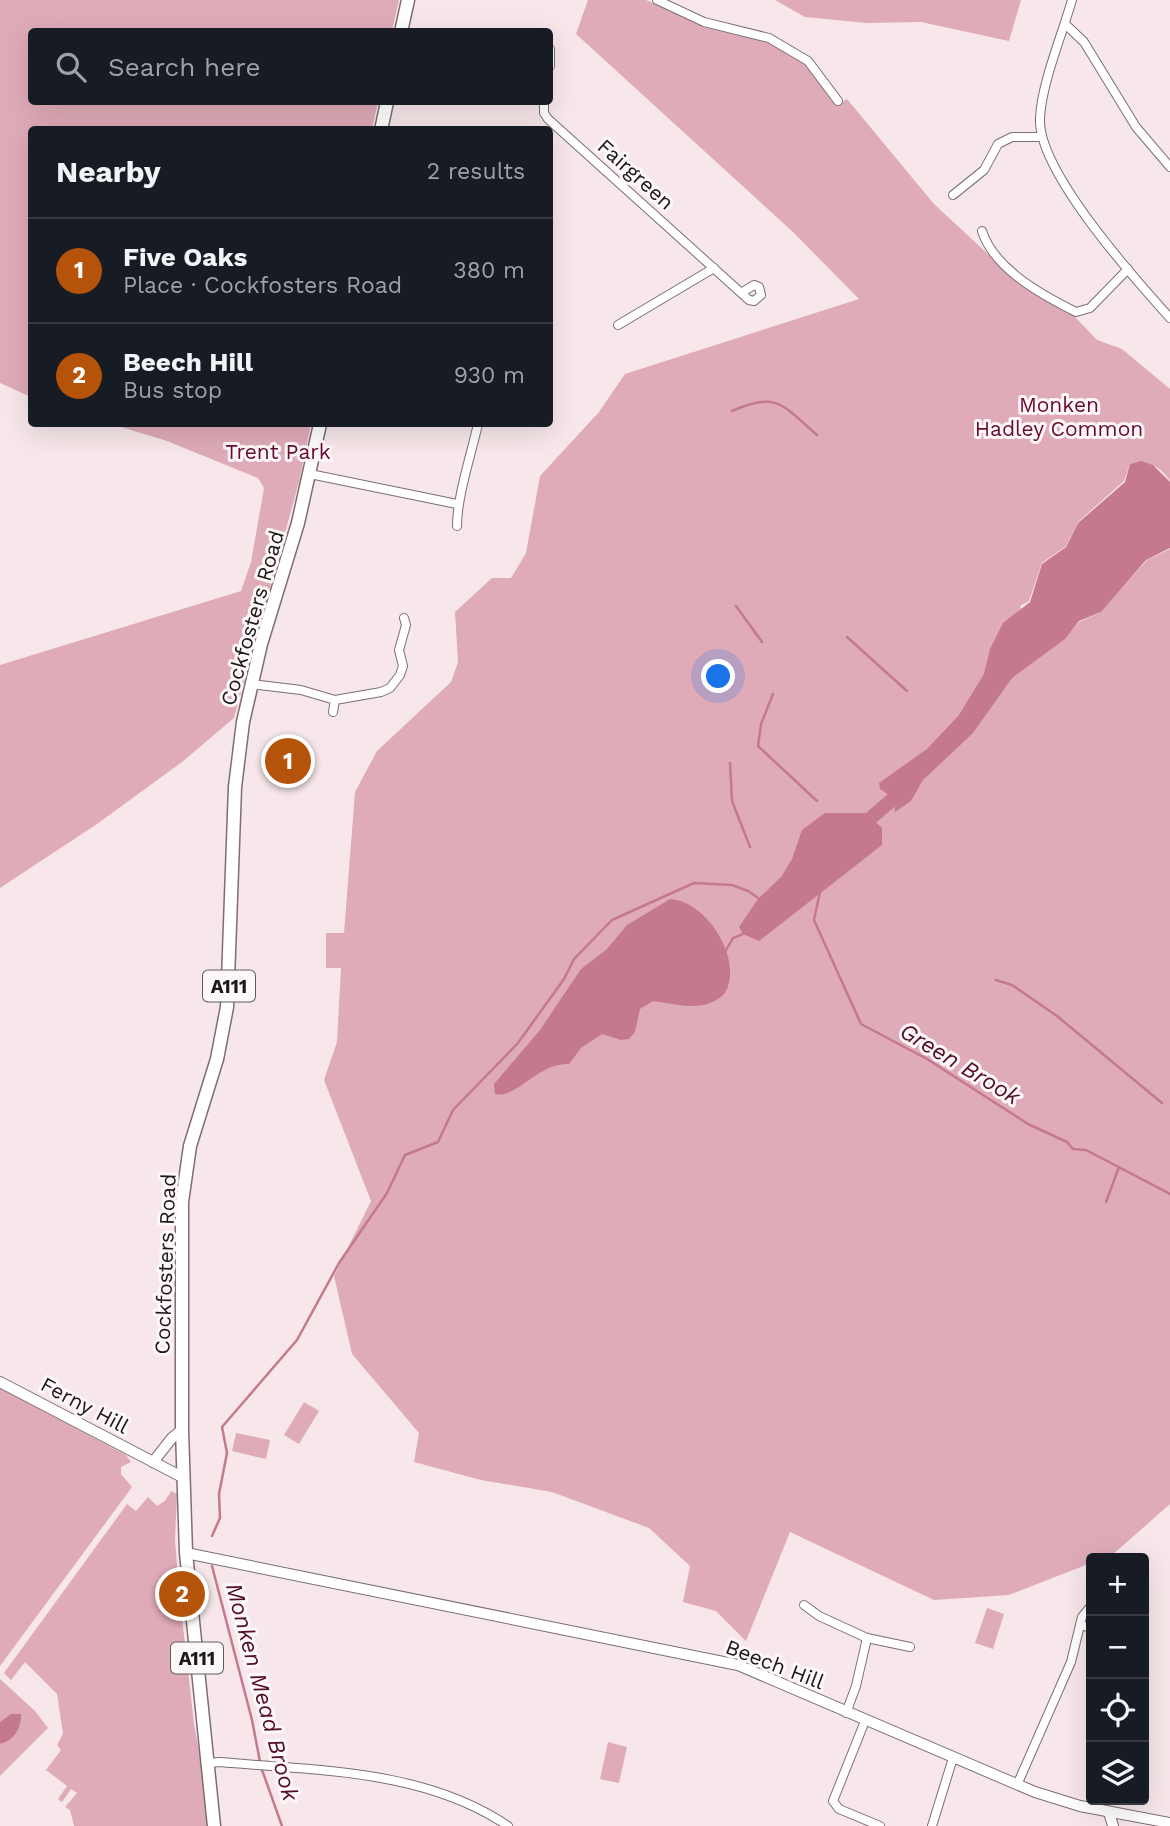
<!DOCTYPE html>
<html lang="en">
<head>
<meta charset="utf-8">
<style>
	body { margin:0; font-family:"Work Sans",sans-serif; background:#20242c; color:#f1f3f6 }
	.controls { position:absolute; right:21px; bottom:21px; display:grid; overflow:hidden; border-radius:7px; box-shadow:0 7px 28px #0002 }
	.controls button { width:63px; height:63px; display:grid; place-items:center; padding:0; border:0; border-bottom:2px solid #363941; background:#171b24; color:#f1f3f6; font:35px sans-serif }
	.you { position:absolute; left:719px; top:677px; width:24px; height:24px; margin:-18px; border:5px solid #fff; border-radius:50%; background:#1a73e8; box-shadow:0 0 0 10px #1a73e833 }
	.badge { display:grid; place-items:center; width:46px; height:46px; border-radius:50%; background:#b45309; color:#fff; font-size:23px; font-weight:700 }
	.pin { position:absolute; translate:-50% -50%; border:4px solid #fff; box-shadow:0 2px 7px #0006 }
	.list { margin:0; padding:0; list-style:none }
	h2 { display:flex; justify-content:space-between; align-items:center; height:91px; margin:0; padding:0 28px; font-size:30px }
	h2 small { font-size:23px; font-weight:400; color:#9ea1a6 }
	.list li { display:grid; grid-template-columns:46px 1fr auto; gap:21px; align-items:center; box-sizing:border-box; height:105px; padding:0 28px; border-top:2px solid #363941 }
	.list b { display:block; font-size:26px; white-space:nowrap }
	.list p { margin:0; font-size:23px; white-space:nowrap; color:#9ea1a6 }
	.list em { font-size:23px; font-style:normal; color:#9ea1a6 }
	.icon { flex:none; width:38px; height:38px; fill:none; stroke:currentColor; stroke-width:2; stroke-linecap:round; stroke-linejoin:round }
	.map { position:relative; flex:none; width:1170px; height:1826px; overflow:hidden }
	.search { position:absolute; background:#171b24; box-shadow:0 7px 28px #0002; left:28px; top:28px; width:525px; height:77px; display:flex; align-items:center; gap:18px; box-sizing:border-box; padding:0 24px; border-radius:7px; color:#9ea1a6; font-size:26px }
	.panel { position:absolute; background:#171b24; box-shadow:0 7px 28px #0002; left:28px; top:126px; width:525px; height:301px; border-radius:7px }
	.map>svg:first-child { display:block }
	.green { fill:#dfabb8 }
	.water { fill:#c4798e }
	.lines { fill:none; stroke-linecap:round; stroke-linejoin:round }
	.stream { stroke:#c4798e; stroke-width:2.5 }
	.river { stroke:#c4798e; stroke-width:14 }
	.minor-casing { stroke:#7c6e71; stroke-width:10 }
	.tertiary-casing { stroke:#7c6e71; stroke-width:12 }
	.primary-casing { stroke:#7c6e71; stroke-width:15 }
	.minor { stroke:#fff; stroke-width:8 }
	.tertiary { stroke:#fff; stroke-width:10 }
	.primary { stroke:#fff; stroke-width:12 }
	.labels { text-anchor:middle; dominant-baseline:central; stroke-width:6; stroke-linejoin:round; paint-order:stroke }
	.shield { fill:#fdf7f8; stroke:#605a5b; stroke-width:2 }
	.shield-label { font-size:19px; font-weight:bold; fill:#1d1718 }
	.street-label { font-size:21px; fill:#1d1718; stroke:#fdf7f8 }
	.park-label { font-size:21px; fill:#680a33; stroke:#fdf7f8 }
	.water-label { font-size:23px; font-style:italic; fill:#520d29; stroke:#fdf7f8 }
</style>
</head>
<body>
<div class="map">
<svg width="1170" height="1826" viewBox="0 0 1170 1826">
	<rect width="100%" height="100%" fill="#f7e7ea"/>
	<g class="green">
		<path d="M0,0H399L392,31L32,32V102H378L372,129L32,130L31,397L0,383Z"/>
		<path d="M588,0H646L703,25L770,41L806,63L837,105L847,99L934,204L1016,280L1075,317L1097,340L1122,349L1170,389V481C1161,466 1146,459 1130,464L1124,481L1078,522L1066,546L1042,563L1029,601L1020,606L1026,623L1064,639L1079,622L1099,613L1147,560L1170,549V1504L1111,1556L1091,1558V1563L1009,1595L934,1600L790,1532L746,1641L716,1611L683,1602L690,1566L649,1528L552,1492L481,1480L414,1462L419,1433L352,1354L334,1276L371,1201L324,1080L337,1042L341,968H326V933H344L355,792L377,751L451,682L458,662L455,612L492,578H511L526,553L540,476L599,412L625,374L859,299L793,232L576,34Z"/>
		<path d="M775,0H1021L1009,41L921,22L866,23L805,17Z"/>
		<path d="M111,424H311L299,482L234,718L182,762L97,824L0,888V665L241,591L251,562L264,488L258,478L167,441Z"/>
		<path d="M0,1388L126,1455L131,1462L121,1467V1474L132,1487L0,1666Z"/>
		<path d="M304,1402L319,1411L299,1444L284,1435Z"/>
		<path d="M236,1433L270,1440L266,1459L232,1451Z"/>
		<path d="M171,1491L177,1494L175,1541L180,1600L194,1724L213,1826H74L70,1810L65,1807L77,1793L71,1789L62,1802L58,1799L67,1786L46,1770L61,1750L57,1745L63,1734L57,1694L25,1662L11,1680L4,1673L127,1504L136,1511L148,1497L157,1506L165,1501Z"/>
		<path d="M987,1608L1004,1614L993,1649L975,1643Z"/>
		<path d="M0,1679L35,1711L48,1728L0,1776V1744C14,1741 22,1728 21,1714L0,1722Z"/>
		<path d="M608,1742L627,1747L619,1783L600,1779Z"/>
	</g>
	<g class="water">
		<path d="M1141,461L1153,465L1170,482V548L1146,560L1101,612L1079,621L1065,639L1012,678L973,733L923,780L911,801L895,812L894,798L880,789L879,783L927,749L959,715L984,674L990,649L1003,623L1030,602L1042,564L1066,547L1078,523L1125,482L1130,464Z"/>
		<path d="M825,813H866L882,828V845L759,941L743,934L739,927L758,899L781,877L792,859L802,830Z"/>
		<path d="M670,899C707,901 744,960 725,993C705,1014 677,1004 653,1001L640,1009L635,1032L629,1039L621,1040L602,1034L581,1048L569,1064C537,1063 517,1099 495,1094L494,1084L540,1030L581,969L607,949L627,925Z"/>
		<path d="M11,1714H21C22,1728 14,1741 0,1744V1722Z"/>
	</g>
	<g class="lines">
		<g class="stream">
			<path d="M732,411C778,391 782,405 817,435"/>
			<path d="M736,606L762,642"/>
			<path d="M847,637L907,691"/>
			<path d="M773,694L761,724L758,746L817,801"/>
			<path d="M730,763L732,801L750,847"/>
			<path d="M820,892L814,920L861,1024L927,1059L1028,1124L1067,1142L1073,1149L1086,1150L1170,1194"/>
			<path d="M725,952L733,938L743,934"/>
			<path d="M996,980L1012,985L1057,1016L1162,1103"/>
			<path d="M1106,1202L1119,1167"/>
			<path d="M212,1536L220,1518L219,1494L227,1453L222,1427L297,1340L339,1263L387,1193L405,1155L438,1142L453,1110L518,1043L564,979L574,959L612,920L694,883L732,885L748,891L761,900"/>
			<path d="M212,1566L252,1720L261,1767L282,1826"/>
		</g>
		<path class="river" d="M872,817L894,798"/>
		<defs>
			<g id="minor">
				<path d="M657,0L704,22L769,38L808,61L838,101"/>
				<path d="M1072,0C1062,35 1041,85 1040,119C1038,171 1134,278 1170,318"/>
				<path d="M1065,24L1084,42L1136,127L1170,167"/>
				<path d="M550,49V66"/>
				<path d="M544,102V113L548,119L749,300L754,301L761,295L759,287L754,285L741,293"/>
				<path d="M953,195L984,170L998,144L1012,137H1041"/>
				<path d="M982,231C994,269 1042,295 1076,312L1090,308L1128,269"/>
				<path d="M618,325L714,268"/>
				<path d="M310,474L457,504"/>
				<path d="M457,526C457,497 471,455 478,424"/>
				<path d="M251,684L301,690L335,700L381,692L390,688L400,675L403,666L399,650L406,625L404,618"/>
				<path d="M333,712L335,700"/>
				<path d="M804,1605L819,1616L867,1638L856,1686L846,1713"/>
				<path d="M1080,1625L1091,1628"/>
				<path d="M867,1638L910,1647"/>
				<path d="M865,1721L833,1801L839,1809L880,1826"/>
				<path d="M208,1763L220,1762C317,1771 424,1769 508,1826"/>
				<path d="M1017,1785L1071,1662L1082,1617L1091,1606"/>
				<path d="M932,1826L953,1758"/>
			</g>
			<g id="tertiary">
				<path d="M0,1382L184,1478"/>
				<path d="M153,1462L172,1438L182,1430"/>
				<path d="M186,1553L738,1665L1035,1792L1080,1806L1170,1823"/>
				<path d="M1109,1812L1113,1826"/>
			</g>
			<g id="primary">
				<path d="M401,32L408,0"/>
				<path d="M381,130L387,102"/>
				<path d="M214,1826L186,1553L182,1430V1202L190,1146L217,1059L227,1007L235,787L243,722L261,644L298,523L320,424"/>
			</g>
		</defs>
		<use href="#minor" class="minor-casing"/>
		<use href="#tertiary" class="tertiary-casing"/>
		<use href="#primary" class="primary-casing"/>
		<use href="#minor" class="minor"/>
		<use href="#tertiary" class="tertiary"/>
		<use href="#primary" class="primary"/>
	</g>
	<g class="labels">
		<g class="shield">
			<rect x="203" y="970.5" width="52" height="31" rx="5"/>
			<rect x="171" y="1642.5" width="52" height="31" rx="5"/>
		</g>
		<g class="shield-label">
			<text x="229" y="986">A111</text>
			<text x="197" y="1658">A111</text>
		</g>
		<g class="street-label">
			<text transform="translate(636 174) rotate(42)">Fairgreen</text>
			<text transform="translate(252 618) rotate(-74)">Cockfosters Road</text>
			<text transform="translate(165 1264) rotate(-88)">Cockfosters Road</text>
			<text transform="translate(85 1405) rotate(28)">Ferny Hill</text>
			<text transform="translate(775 1664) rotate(21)">Beech Hill</text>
		</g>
		<g class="park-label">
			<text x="1059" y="404">Monken<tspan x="1059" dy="24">Hadley Common</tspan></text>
			<text x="278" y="451">Trent Park</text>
		</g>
		<g class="water-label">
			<text transform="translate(960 1064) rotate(31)">Green Brook</text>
			<text transform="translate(262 1692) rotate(75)">Monken Mead Brook</text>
		</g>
	</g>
</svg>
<div class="controls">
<button>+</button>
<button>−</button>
<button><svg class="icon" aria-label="locate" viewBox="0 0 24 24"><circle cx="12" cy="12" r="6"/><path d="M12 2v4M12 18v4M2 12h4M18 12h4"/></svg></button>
<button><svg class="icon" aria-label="layers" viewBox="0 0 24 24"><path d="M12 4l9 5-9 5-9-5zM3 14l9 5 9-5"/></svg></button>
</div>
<div class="you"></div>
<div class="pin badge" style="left:288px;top:761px">1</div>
<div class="pin badge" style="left:182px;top:1594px">2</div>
<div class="search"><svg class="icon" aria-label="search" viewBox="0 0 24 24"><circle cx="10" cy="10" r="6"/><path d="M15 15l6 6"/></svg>Search here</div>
<section class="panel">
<h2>Nearby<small>2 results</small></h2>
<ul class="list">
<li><span class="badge">1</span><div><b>Five Oaks</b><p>Place · Cockfosters Road</p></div><em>380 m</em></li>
<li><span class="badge">2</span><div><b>Beech Hill</b><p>Bus stop</p></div><em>930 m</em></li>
</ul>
</section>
</div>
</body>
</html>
